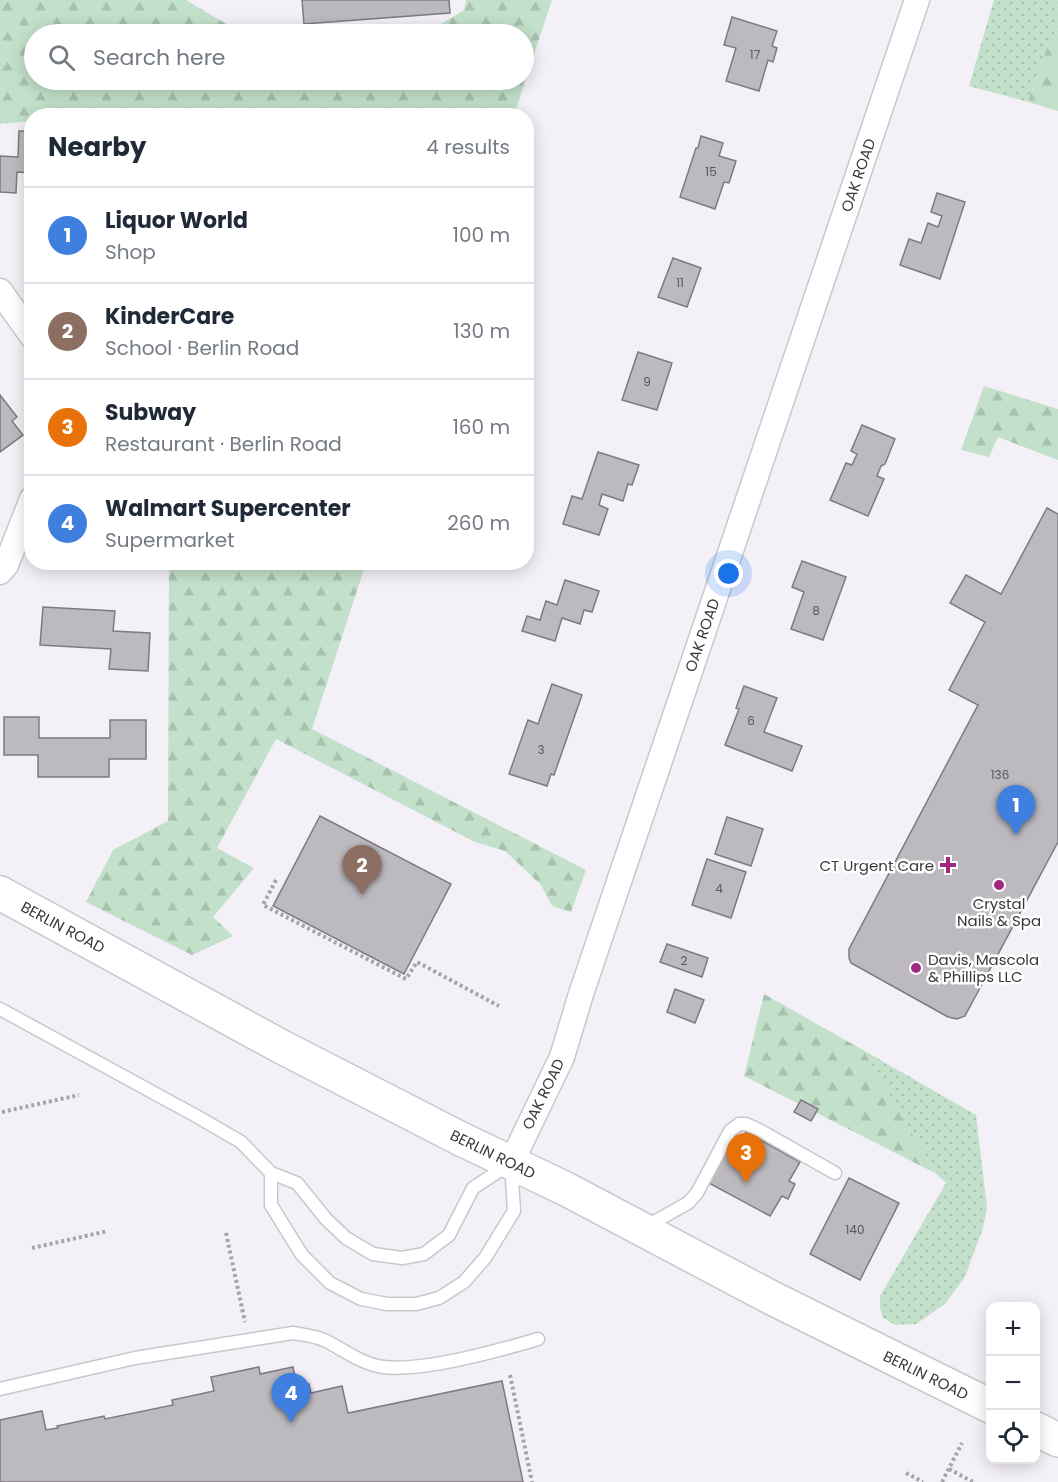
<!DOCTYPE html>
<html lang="en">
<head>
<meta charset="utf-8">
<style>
	body { margin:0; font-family:Poppins,sans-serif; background:#f2f2f3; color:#1f2937 }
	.controls { position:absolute; right:18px; bottom:18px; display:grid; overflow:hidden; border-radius:12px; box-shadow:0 3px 15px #0003 }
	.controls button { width:54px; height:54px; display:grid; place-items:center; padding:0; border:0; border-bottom:2px solid #e0e1e3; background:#fff; color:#1f2937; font:30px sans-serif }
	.you { position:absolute; left:729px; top:574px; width:21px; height:21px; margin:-15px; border:4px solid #fff; border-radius:50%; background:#1a73e8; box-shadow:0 0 0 9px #1a73e833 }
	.badge { display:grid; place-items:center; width:39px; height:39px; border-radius:50%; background:#0f766e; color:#fff; font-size:20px; font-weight:700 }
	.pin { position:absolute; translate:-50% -50px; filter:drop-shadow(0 2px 3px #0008) }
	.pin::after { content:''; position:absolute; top:32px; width:21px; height:18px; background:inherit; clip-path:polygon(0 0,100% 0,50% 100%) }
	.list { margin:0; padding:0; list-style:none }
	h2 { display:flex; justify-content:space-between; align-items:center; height:78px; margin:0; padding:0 24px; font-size:26px }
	h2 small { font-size:20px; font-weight:400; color:#747a83 }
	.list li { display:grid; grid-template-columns:39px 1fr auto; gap:18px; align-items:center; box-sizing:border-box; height:96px; padding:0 24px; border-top:2px solid #e0e1e3 }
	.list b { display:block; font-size:22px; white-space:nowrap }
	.list p { margin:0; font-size:20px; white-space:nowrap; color:#747a83 }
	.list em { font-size:20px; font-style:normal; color:#747a83 }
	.icon { flex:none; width:33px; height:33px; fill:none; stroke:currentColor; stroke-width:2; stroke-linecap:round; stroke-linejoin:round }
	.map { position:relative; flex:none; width:1058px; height:1482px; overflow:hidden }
	.search { position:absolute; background:#fff; box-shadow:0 3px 15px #0003; left:24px; top:24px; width:510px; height:66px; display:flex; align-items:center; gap:15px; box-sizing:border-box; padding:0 21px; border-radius:33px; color:#747a83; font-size:22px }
	.panel { position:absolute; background:#fff; box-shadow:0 3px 15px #0003; left:24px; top:108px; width:510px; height:462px; border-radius:24px }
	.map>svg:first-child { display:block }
	.grass { fill:url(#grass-dots) }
	.forest { fill:url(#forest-firs) }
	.building { fill:#bcb9bf; stroke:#7d7a80; stroke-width:1.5 }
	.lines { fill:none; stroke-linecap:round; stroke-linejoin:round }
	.service-casing { stroke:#cac6cd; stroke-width:15 }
	.minor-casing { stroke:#cac6cd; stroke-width:27 }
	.secondary-casing { stroke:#cac6cd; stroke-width:36 }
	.path { stroke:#a7a4a9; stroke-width:4; stroke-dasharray:3 3; stroke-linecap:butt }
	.service { stroke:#fff; stroke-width:12 }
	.minor { stroke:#fff; stroke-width:24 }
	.secondary { stroke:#fff; stroke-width:33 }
	.poi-dot { fill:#a2287f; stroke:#fff; stroke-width:2 }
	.labels { text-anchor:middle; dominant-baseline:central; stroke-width:5; stroke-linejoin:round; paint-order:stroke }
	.number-label { font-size:12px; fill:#5a585b }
	.street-label { font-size:15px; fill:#39373a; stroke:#fff }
	.poi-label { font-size:15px; fill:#39373a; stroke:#fff; text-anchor:end }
</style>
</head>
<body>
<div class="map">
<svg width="1058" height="1482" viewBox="0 0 1058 1482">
	<defs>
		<pattern id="grass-dots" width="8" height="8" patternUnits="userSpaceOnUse" patternTransform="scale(1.5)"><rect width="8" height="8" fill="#c3e1ca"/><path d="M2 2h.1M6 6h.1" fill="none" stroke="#a8c2ae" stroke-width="1.8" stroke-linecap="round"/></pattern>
		<pattern id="forest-firs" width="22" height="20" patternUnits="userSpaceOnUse" patternTransform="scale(1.5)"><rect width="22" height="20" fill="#c3e1ca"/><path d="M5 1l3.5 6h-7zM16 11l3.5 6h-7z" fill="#a8c2ae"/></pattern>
	</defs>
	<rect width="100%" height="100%" fill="#f4f0f7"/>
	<g class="grass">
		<path d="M994,0H1058V32L1051,36L1028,102L969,86Z"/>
		<path d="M863,1050L976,1115L987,1208L983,1228L965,1277L945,1304L916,1324L895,1325L883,1318L880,1308V1296L946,1183L935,1173Z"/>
	</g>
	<g class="forest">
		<path d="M0,0H186L243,34H34V80H296L349,83L355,80H524V34H425L464,10L466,0H552L514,115L32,116L31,121L0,124Z"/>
		<path d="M1058,32V111L1028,102L1051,36Z"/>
		<path d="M984,386L1058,409V460L998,437L989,457L961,450Z"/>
		<path d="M169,563H366L312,729L586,870L571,912L552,906L541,885L505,851L475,842L276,739L217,848L254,868L213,917L233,936L192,955L86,902L113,850L168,821Z"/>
		<path d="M764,994L863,1050L935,1173L744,1076Z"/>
	</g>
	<g class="building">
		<path d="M302,0H449L450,13L304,24Z"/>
		<path d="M732,17L777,31L772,46L777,48L773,62L768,60L759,91L726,81L736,48L724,45Z"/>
		<path d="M19,131H32V173L17,172L16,193L0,192V156L18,157Z"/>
		<path d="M701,136L723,143L719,156L736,161L729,183L724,182L715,209L680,197L696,148H698Z"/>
		<path d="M937,193L965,202L940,279L900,265L909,239L921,243L928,223L938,227L942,216L931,212Z"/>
		<path d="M673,258L701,268L687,307L658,297Z"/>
		<path d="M29,267H32V301H28Z"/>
		<path d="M638,352L672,363L657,410L622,400Z"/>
		<path d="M0,395L17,417L12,421L23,435L0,452Z"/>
		<path d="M862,425L895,439L885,464L881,466L877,476L884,479L868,516L830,500L846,463L852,465L857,454L851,451Z"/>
		<path d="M598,452L639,465L632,485L628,484L623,501L602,494L599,505L608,509L599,535L563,524L572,496L582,499Z"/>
		<path d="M1047,508L1058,514V842L965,1016L957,1019L948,1017L851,963L849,958V949L978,705L949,690L985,622L950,603L966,575L1001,594Z"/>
		<path d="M802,561L846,577L823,640L791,629L804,592L792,587Z"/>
		<path d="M565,580L599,591L592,612L584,610L580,624L562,618L555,641L522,631L527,616L540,620L546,601L557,605Z"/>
		<path d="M43,607L115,611L113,631L150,633L148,671L109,669L111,649L40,645Z"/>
		<path d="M552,684L582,695L554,775L551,774L547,786L509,774L528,720L538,724Z"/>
		<path d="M744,686L777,698L764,732L802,746L792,771L725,745L739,709L736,708Z"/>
		<path d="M4,717H39V738H110V720H146V759H109V777H38V755H4Z"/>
		<path d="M320,816L451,884L404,974L273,906Z"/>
		<path d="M727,817L763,829L751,866L715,854Z"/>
		<path d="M707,859L746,872L731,918L692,905Z"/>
		<path d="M667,944L708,958L702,977L660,962Z"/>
		<path d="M675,989L704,1000L695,1023L667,1012Z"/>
		<path d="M801,1100L818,1109L811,1121L794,1112Z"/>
		<path d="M746,1132L800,1162L789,1181L795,1184L788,1199L782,1196L770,1216L707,1182L733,1134L742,1139Z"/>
		<path d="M849,1178L899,1203L860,1280L810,1254Z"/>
		<path d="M259,1367L260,1374L293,1367L297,1387L309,1384L311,1393L342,1386L348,1413L502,1381L523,1482H0V1420L42,1411L46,1430L58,1428L57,1426L104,1416L105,1419L173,1405L172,1400L214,1391L211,1377Z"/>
	</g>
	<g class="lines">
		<defs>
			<g id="service">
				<path d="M0,1009L198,1117L241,1142L271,1173L297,1183L326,1219L346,1238L373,1254L402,1258L424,1254L449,1235L473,1188L511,1163L514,1211L485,1258L464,1282L439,1298L416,1304H387L361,1299L330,1283L302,1255L271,1205V1173"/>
				<path d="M645,1227L688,1203L697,1193L730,1131L739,1124H746L761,1131L835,1173"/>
				<path d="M0,1389L135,1358L293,1333C304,1335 314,1336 324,1340C343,1349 361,1364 383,1367C423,1372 498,1351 538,1339"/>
			</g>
			<g id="minor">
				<path d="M0,291L32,336"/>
				<path d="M0,572L6,565L32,499"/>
				<path d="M511,1163L562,1057L581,994L917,0"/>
			</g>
			<g id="secondary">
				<path d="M0,893L280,1046L461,1139L566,1189L772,1298L990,1406"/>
				<path d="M1036,1429L1058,1440"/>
			</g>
		</defs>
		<use href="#service" class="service-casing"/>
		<use href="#minor" class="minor-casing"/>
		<use href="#secondary" class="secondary-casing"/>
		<g class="path">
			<path d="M276,880L263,905L406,979L417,962L499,1006"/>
			<path d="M2,1112L79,1095"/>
			<path d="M226,1233L245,1322"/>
			<path d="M32,1248L108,1231"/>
			<path d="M510,1375L532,1482"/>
			<path d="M949,1469L973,1482"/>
			<path d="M906,1473L923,1482"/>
			<path d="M942,1482L962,1443"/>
		</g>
		<use href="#service" class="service"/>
		<use href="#minor" class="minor"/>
		<use href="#secondary" class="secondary"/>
	</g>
	<g class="poi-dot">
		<path d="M945 856h6v6h6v6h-6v6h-6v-6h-6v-6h6z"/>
		<circle cx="999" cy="885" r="6"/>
		<circle cx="916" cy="968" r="6"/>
	</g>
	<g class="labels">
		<g class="number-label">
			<text x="755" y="54">17</text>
			<text x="711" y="171">15</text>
			<text x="680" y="282">11</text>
			<text x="647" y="381">9</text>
			<text x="816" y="610">8</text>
			<text x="751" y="720">6</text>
			<text x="541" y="749">3</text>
			<text x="1000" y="774">136</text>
			<text x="719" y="888">4</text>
			<text x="684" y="960">2</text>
			<text x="855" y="1229">140</text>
		</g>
		<g class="street-label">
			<text transform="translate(858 175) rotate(-71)">OAK ROAD</text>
			<text transform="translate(702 635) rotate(-71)">OAK ROAD</text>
			<text transform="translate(63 927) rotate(28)">BERLIN ROAD</text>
			<text transform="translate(543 1094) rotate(-64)">OAK ROAD</text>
			<text transform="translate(493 1154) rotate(26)">BERLIN ROAD</text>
			<text transform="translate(926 1375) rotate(26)">BERLIN ROAD</text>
		</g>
		<g class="poi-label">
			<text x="934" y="865">CT Urgent Care</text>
			<text x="999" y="903" text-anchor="middle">Crystal<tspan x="999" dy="17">Nails &amp; Spa</tspan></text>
			<text x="928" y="959" text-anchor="start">Davis, Mascola<tspan x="928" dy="17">&amp; Phillips LLC</tspan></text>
		</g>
	</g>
</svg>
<div class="controls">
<button>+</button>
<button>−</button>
<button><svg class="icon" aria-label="locate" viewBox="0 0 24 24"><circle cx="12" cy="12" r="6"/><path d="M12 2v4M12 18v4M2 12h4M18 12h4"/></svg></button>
</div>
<div class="you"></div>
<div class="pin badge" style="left:1016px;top:835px;background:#3f7fe0">1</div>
<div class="pin badge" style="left:362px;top:895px;background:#8d6e63">2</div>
<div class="pin badge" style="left:746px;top:1183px;background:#e8710a">3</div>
<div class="pin badge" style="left:291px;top:1423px;background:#3f7fe0">4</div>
<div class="search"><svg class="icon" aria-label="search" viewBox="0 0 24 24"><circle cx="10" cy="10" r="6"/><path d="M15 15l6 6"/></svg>Search here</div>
<section class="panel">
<h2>Nearby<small>4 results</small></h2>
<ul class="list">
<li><span class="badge" style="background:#3f7fe0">1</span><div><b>Liquor World</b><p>Shop</p></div><em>100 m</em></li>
<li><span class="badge" style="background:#8d6e63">2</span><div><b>KinderCare</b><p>School · Berlin Road</p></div><em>130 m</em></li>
<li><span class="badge" style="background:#e8710a">3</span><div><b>Subway</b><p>Restaurant · Berlin Road</p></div><em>160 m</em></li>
<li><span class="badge" style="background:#3f7fe0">4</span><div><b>Walmart Supercenter</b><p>Supermarket</p></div><em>260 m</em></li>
</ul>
</section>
</div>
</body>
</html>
